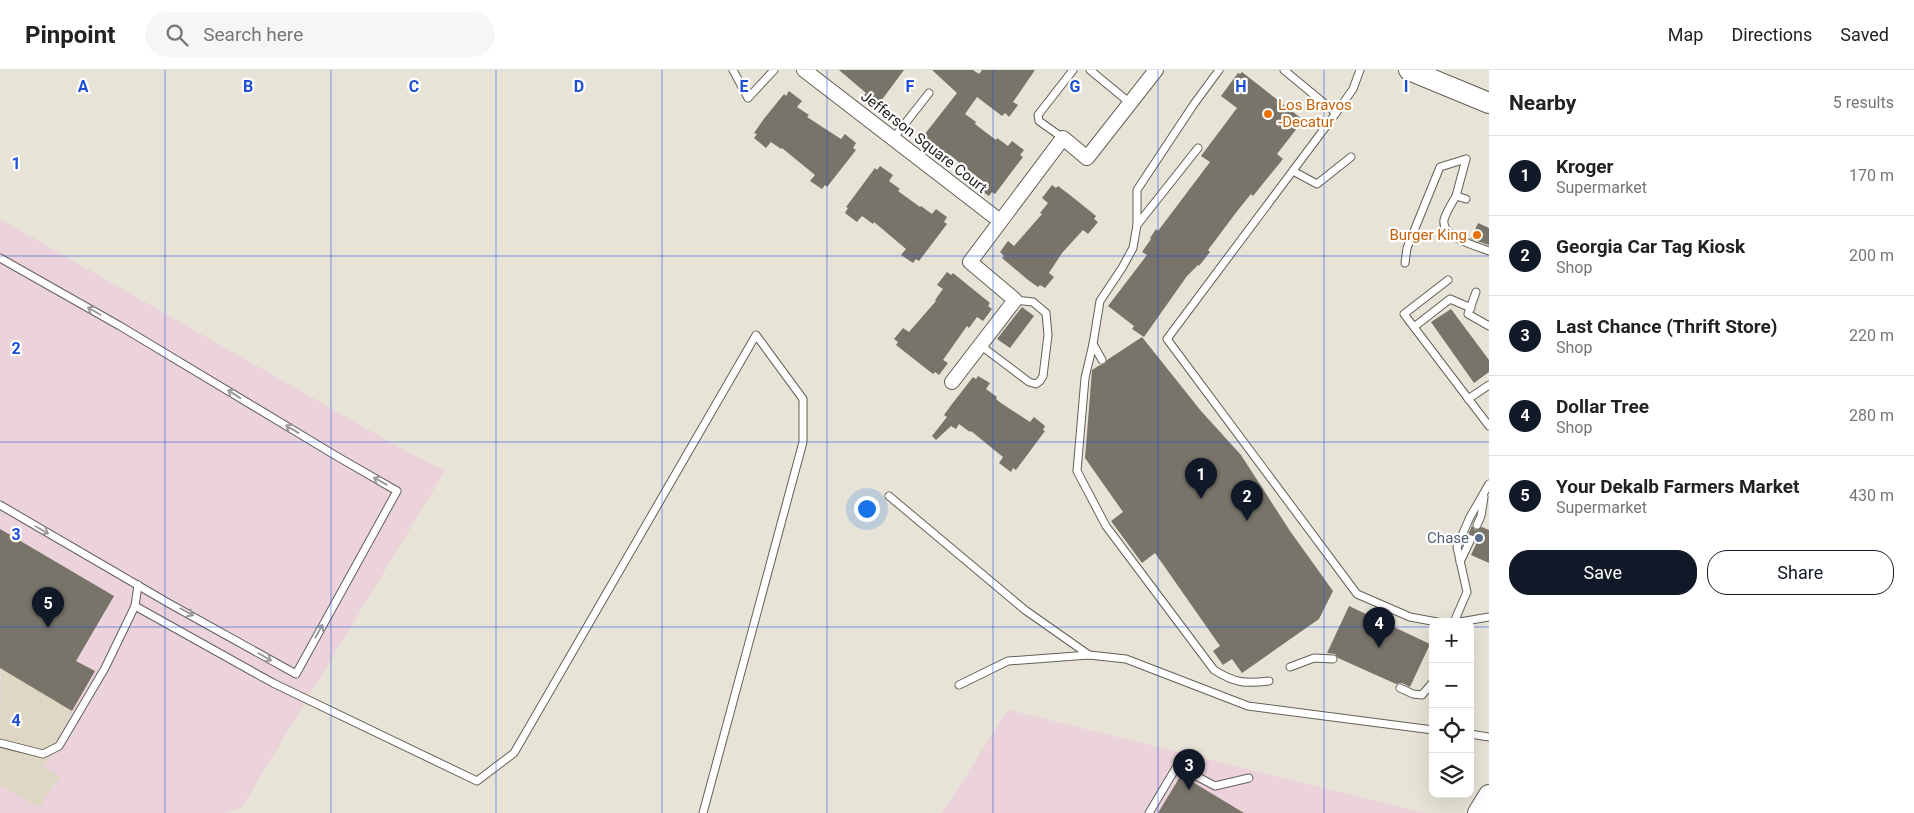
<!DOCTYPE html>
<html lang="en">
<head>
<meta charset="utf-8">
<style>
	body { margin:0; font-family:Roboto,sans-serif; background:#f6f6f6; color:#222 }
	.controls { position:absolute; right:15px; bottom:15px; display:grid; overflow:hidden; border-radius:10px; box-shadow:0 5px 20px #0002 }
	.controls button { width:45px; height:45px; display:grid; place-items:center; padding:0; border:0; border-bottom:1px solid #e0e0e0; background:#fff; color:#222; font:25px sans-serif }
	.you { position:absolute; left:866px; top:438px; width:18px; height:18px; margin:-12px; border:4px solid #fff; border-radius:50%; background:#1a73e8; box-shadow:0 0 0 8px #1a73e833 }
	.badge { display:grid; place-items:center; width:32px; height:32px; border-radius:50%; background:#111827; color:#fff; font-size:16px; font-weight:700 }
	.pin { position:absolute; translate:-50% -41px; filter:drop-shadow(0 1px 2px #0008) }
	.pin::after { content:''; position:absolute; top:26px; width:18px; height:15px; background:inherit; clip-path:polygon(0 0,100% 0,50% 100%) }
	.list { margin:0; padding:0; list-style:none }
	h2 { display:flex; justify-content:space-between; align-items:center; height:65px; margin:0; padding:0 20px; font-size:21px }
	h2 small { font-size:16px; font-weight:400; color:#767676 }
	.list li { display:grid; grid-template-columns:32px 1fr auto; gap:15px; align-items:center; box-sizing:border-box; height:80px; padding:0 20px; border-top:1px solid #e0e0e0 }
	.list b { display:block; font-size:19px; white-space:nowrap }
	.list p { margin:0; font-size:16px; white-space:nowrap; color:#767676 }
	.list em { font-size:16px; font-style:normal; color:#767676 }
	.actions { display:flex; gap:10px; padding:15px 20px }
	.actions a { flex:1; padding:11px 0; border:1px solid #111827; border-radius:20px; text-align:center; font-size:18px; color:#111827 }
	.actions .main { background:#111827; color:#fff }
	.icon { flex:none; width:28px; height:28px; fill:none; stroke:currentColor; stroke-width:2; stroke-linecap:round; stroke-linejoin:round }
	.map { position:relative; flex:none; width:1489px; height:743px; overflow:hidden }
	header { display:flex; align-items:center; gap:30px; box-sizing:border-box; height:70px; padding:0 25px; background:#fff; border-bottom:1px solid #e0e0e0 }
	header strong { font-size:24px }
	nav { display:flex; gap:28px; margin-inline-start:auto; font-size:18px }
	.search { width:350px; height:45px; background:#f6f6f6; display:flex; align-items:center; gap:12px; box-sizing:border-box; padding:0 18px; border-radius:28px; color:#767676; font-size:19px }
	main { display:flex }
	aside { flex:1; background:#fff }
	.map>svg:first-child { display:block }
	.commercial { fill:#ebd2db }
	.built { fill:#ded7c3 }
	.building { fill:#787469 }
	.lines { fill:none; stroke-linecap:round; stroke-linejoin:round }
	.lane-casing { stroke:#646055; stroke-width:9 }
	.street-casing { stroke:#646055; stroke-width:16 }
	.secondary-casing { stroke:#646055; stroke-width:22 }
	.lane { stroke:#fff; stroke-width:7 }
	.street { stroke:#fff; stroke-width:14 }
	.secondary { stroke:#fff; stroke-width:20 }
	.oneway { stroke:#9b9a98 }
	.grid { fill:none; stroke:#1d4ed8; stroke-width:1; stroke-opacity:0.55 }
	.food-dot { fill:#e8710a; stroke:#fff; stroke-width:2 }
	.service-dot { fill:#5c6f8a; stroke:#fff; stroke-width:2 }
	.labels { text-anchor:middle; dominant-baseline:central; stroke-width:4.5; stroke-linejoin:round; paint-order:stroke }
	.food-label { font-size:15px; fill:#c56008; stroke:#fff; text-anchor:start }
	.street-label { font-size:15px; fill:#211f1b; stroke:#fff }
	.service-label { font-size:15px; fill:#4e5e75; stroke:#fff; text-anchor:end }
	.grid-label { font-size:16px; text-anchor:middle; font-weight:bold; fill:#1d4ed8; stroke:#fff; stroke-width:4.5; stroke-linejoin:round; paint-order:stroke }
</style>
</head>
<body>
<header>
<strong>Pinpoint</strong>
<div class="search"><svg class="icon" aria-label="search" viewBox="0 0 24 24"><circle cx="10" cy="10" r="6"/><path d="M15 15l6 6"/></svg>Search here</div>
<nav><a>Map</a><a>Directions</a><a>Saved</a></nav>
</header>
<main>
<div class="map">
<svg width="1489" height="743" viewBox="0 0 1489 743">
	<rect width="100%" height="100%" fill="#e8e3d7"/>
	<g class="commercial">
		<path d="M0,149L409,383L445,401L242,737L224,743H0Z"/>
		<path d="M1008,640L1425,743H942Z"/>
	</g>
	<path class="built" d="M1,598L72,641L44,698L60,706L39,737L0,715Z"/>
	<g class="building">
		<path d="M839,0H904L878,35L876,33L873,37L861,29L866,23Z"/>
		<path d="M932,0H973L979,4L982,0H1035L1013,32L1018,35L1009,47L1005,43L1002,46L977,27L965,44L976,52L975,54L980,58L996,70L997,68L1008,76L1012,71L1024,80L1020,85L1023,87L995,124L992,122L989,126L977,118L982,111L950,85L948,86L938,79L934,85L921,75L924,71L921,69L957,23Z"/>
		<path d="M1242,2L1302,49V52L1277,84L1283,89L1253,126L1251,124L1238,140L1208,180L1210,182L1199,196L1198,195L1187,206L1144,267L1132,259L1134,256L1108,236L1147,185L1142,182L1151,169L1150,168L1156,159L1158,161L1210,92L1201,86L1237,38L1221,26L1238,3L1240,4Z"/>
		<path d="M789,21L802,31L797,37L809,45L807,47L841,69L845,64L856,73L853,78L856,80L827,117L825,115L822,119L810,111L815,105L782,78L781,79L771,72L766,78L754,68L757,64L754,63L763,50L784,24L786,26Z"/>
		<path d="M880,96L893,105L889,111L900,119L898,121L920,137L921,136L932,144L936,139L947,147L944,152L947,154L919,191L916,189L913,193L901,185L906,179L874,152L873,154L862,146L857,152L845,143L848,138L846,137L855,125L875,98L877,100Z"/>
		<path d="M1052,115L1056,118L1058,116L1070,125L1096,146L1094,149L1098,152L1088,164L1083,160L1062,183L1049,203L1054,207L1045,218L1040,215L1038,217L1028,210L1002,188L1004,186L1000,182L1008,171L1014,176L1042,144L1040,143L1048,133L1042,128Z"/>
		<path d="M1478,153L1489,158V175L1471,169Z"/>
		<path d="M947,202L951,205L953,203L990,233L988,236L992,239L983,251L977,247L969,258L967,256L943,290L948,293L939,305L935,302L933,304L896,275L898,272L894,269L903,258L909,262L936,231L935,230L943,219L937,215Z"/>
		<path d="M1022,237L1034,246L1010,278L997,269Z"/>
		<path d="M1451,239L1489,290V302L1474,313L1431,252Z"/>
		<path d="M1142,267L1201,341L1241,385L1290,461L1333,521L1319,549L1242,603L1232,589L1223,595L1213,581L1220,576L1155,483L1142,493L1111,451L1123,442L1085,388L1092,300L1100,295L1105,294L1107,290Z"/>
		<path d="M978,306L990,313L986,319L997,327L996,329L1001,333L1030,352L1034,347L1045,356L1043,360L1045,361L1016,400L1013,398L1011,402L999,393L1003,387L971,361L970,362L959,354L956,359L951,356L936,370L932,366L947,347L944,345L952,334L973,307L976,309Z"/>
		<path d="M1472,456L1475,460L1482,457L1489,460V493L1471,485L1477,472L1475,466L1468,465Z"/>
		<path d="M0,459L114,526L76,591L95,601L72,641L0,598Z"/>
		<path d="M1349,536L1430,574L1410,617L1402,613L1396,614L1338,588L1335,584L1327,583Z"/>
		<path d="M1181,705L1244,743H1158Z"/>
	</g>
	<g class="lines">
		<defs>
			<g id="lane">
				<path d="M733,0L748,28L774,0"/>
				<path d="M1090,0L1130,33"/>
				<path d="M1284,0L1336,43"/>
				<path d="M1360,0L1353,19L1336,43L1167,269L1357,524L1410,547L1437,552"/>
				<path d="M1063,68L1039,51L1038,45L1073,0"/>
				<path d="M893,69L929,23"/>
				<path d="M1293,101L1317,114L1351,87"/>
				<path d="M1456,126C1452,133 1446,142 1444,150C1441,167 1476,176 1489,181"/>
				<path d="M1466,129L1456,126L1466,89"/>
				<path d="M1137,155L1198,78"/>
				<path d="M0,188L120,256L338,387L397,421L296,604L170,534L0,435"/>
				<path d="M1405,193L1407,178L1440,97L1466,89"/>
				<path d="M1448,210L1404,244L1489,356"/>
				<path d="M1476,222L1468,244L1489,256"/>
				<path d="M1414,257L1450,229L1471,238"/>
				<path d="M1093,274L1085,308L1077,401L1106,456L1214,600C1235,613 1245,614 1269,611"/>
				<path d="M980,275L1029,312L1036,314L1040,311L1043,306L1048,265L1046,243L1033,232L1015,230"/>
				<path d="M1102,290L1093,274L1100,231L1122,198L1133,178L1137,155V120L1194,34L1219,0"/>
				<path d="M1468,329L1489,315"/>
				<path d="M889,426L1025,540L1089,585"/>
				<path d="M1477,455L1481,446L1484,427"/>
				<path d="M1460,492L1471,469"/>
				<path d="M135,536L273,613L477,711L514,683L756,265L803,329V372L703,743"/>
				<path d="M1454,552L1467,522L1457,477L1470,447L1489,414"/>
				<path d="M1460,552L1489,547"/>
				<path d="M1290,597L1314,588L1333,589"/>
				<path d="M959,615L1008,591L1089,585L1126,589L1248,636L1433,660"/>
				<path d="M1400,618L1413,624L1422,625L1433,612"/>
				<path d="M1470,664L1489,667"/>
				<path d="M0,673L43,684L59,676L105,598L135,536L138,515"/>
				<path d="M1149,743L1177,696L1215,716L1249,708"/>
			</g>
			<g id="street">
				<path d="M804,0L1000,151"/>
				<path d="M952,312L1015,230L970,192L1063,68L1087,88L1156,0"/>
			</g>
			<g id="secondary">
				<path d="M1409,0L1489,33"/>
				<path d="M1478,743L1489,725"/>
			</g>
		</defs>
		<use href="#lane" class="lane-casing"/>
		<use href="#street" class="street-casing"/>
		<use href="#secondary" class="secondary-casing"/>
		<use href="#lane" class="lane"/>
		<use href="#street" class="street"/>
		<use href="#secondary" class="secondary"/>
	</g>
	<defs><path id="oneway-shaft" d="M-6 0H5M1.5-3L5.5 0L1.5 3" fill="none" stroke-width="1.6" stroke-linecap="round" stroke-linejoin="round" transform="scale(1.25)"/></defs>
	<g class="oneway">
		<use href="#oneway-shaft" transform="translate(94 241) rotate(-150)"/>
		<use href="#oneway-shaft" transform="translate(234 324) rotate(-147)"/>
		<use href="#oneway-shaft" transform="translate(292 359) rotate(-149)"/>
		<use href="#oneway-shaft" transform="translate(380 411) rotate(-151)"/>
		<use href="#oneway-shaft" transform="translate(42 460) rotate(30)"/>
		<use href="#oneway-shaft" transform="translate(187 542) rotate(28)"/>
		<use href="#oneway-shaft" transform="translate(319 561) rotate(-61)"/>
		<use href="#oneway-shaft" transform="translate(265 587) rotate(30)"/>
	</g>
	<path class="grid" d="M165,0V743M331,0V743M496,0V743M662,0V743M827,0V743M993,0V743M1158,0V743M1324,0V743M0,186H1489M0,372H1489M0,557H1433M1470,557H1489"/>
	<g class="food-dot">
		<circle cx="1268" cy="44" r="5"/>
		<circle cx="1477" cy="165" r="5"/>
	</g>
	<circle class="service-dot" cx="1479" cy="468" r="5"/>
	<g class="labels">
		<g class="food-label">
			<text x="1278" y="35">Los Bravos<tspan x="1278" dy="17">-Decatur</tspan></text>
			<text x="1467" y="165" text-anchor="end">Burger King</text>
		</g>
		<g class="street-label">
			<text transform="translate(924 72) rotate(38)">Jefferson Square Court</text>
		</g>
		<g class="service-label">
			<text x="1469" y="468">Chase</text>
		</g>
	</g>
	<g class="grid-label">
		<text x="83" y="22">A</text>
		<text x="248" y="22">B</text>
		<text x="414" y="22">C</text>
		<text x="579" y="22">D</text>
		<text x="744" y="22">E</text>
		<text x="910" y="22">F</text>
		<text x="1075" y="22">G</text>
		<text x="1241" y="22">H</text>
		<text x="1406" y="22">I</text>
		<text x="16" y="99">1</text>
		<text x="16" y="284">2</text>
		<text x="16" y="470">3</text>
		<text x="16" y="656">4</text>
	</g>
</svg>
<div class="controls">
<button>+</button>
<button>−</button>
<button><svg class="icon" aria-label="locate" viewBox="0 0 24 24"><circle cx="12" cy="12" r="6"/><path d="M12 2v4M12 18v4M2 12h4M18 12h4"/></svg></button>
<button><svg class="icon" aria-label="layers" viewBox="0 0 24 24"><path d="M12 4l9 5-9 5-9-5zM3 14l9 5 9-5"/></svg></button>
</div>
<div class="you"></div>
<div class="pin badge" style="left:1201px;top:429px">1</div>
<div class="pin badge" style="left:1247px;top:451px">2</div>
<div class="pin badge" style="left:1189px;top:720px">3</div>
<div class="pin badge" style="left:1379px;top:578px">4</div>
<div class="pin badge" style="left:48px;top:558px">5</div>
</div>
<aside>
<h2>Nearby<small>5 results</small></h2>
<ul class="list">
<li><span class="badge">1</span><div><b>Kroger</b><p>Supermarket</p></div><em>170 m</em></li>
<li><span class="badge">2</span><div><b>Georgia Car Tag Kiosk</b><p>Shop</p></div><em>200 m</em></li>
<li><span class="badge">3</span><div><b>Last Chance (Thrift Store)</b><p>Shop</p></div><em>220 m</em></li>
<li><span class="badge">4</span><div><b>Dollar Tree</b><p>Shop</p></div><em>280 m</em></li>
<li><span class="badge">5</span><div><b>Your Dekalb Farmers Market</b><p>Supermarket</p></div><em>430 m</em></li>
</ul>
<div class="actions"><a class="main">Save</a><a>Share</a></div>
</aside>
</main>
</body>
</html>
